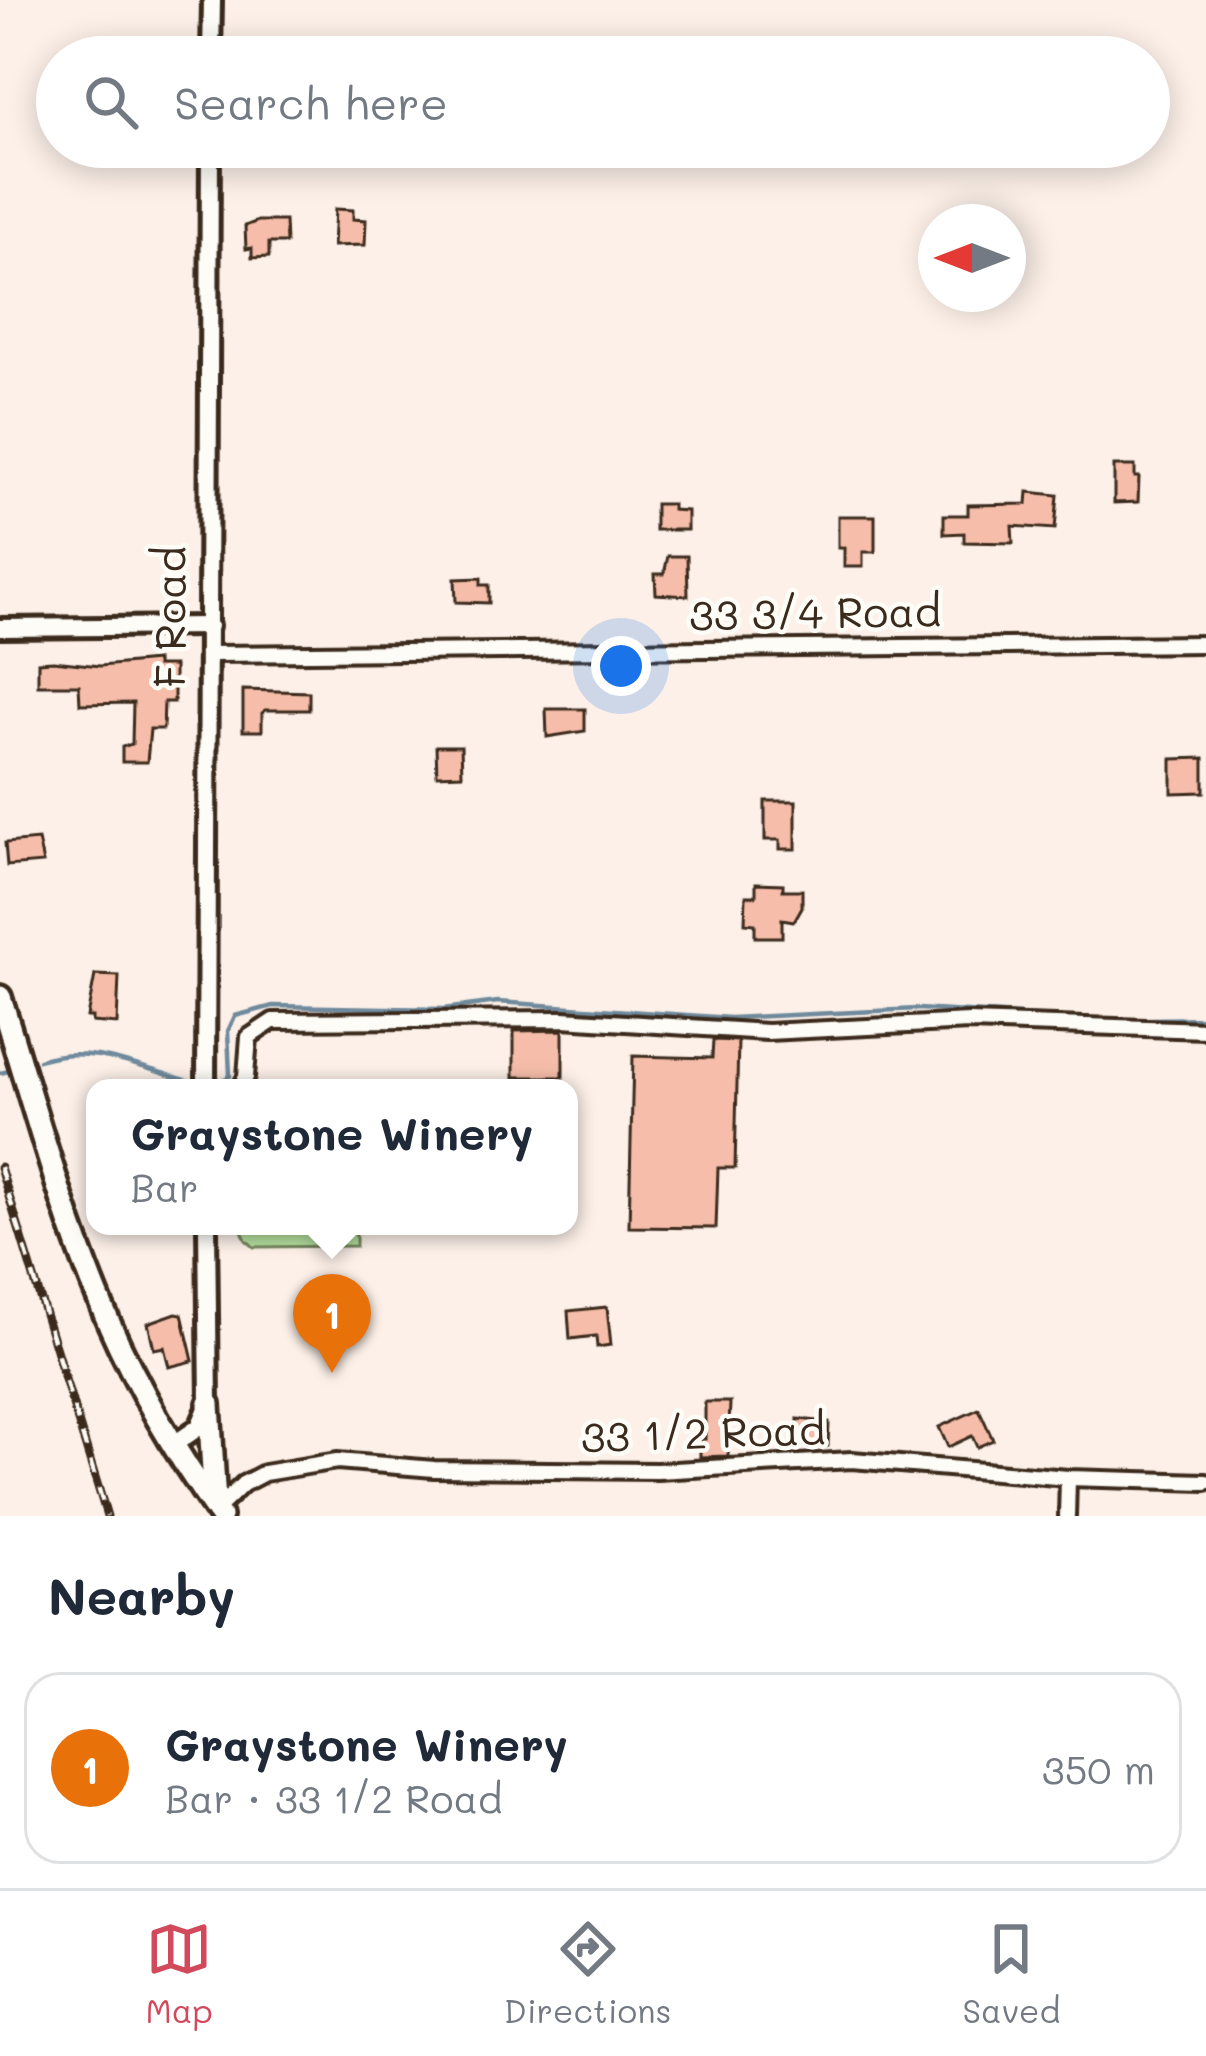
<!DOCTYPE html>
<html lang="en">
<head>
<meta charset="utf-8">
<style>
	body { margin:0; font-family:Mali,sans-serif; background:#f2f2f3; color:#1f2937 }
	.compass { position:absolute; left:918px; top:204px; width:108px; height:108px; border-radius:50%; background:#fff; box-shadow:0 6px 30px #0003; rotate:270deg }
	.you { position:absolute; left:621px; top:666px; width:42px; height:42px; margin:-30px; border:9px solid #fff; border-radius:50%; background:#1a73e8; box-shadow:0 0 0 18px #1a73e833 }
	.badge { display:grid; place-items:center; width:78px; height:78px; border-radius:50%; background:#d1495b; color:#fff; font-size:39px; font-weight:700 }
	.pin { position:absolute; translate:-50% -99px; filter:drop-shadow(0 3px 6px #0008) }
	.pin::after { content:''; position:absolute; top:63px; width:42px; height:36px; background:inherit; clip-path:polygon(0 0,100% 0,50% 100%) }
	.popup { position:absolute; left:86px; top:1079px; width:492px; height:156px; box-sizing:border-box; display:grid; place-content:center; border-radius:24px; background:#fff; filter:drop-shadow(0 3px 9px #0005); font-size:39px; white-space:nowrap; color:#747a83 }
	.popup b { font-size:45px; color:#1f2937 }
	.popup::after { content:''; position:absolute; left:50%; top:100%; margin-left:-24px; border:24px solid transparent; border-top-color:#fff }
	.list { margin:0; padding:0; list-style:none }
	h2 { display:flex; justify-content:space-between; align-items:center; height:156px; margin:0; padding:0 48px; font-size:51px }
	h2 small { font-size:39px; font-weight:400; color:#747a83 }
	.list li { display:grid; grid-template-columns:78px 1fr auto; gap:36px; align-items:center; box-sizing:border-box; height:192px; margin:0 24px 24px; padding:0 24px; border:3px solid #e0e1e3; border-radius:36px }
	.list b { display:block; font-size:45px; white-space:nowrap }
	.list p { margin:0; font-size:39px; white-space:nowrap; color:#747a83 }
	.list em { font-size:39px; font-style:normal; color:#747a83 }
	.icon { flex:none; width:66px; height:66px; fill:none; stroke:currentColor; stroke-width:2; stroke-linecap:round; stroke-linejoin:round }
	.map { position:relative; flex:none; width:1206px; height:1516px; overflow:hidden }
	.search { position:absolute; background:#fff; box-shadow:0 6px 30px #0003; left:36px; right:36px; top:36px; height:132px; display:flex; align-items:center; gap:30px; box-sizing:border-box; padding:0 42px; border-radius:66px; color:#747a83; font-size:45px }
	.sheet { height:372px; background:#fff }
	nav { display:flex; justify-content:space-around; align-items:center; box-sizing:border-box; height:168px; border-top:3px solid #e0e1e3; background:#fff; font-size:33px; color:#747a83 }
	nav a { display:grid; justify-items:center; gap:6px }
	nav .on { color:#d1495b }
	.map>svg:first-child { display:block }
	.green { fill:#b5e19f; stroke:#78865e; stroke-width:3 }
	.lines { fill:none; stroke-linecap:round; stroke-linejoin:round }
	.stream { stroke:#6f8a9d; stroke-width:4.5 }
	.building { fill:#f6beaa; stroke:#3b2a1e; stroke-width:3 }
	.minor-casing { stroke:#3b2a1e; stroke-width:22 }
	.tertiary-casing { stroke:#3b2a1e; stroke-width:26 }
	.primary-casing { stroke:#3b2a1e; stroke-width:30 }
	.minor { stroke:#fdfcf7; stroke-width:14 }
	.tertiary { stroke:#fdfcf7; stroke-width:16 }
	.primary { stroke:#fdfcf7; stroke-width:21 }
	.rail-casing { stroke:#3b2a1e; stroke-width:9 }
	.rail { stroke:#fdfcf7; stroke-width:4.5; stroke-dasharray:14; stroke-linecap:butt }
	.labels { text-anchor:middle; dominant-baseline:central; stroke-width:9; stroke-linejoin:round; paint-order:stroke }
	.street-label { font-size:42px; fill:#3b2a1e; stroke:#fdfcf7 }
</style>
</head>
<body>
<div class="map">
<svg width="1206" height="1516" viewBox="0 0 1206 1516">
	<rect width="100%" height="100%" fill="#fcf0e8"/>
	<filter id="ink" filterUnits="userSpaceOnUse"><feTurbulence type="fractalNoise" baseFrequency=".00833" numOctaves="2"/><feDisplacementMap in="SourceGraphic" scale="24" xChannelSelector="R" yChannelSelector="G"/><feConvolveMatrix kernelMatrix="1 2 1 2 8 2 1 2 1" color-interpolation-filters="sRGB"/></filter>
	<g filter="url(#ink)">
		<path class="green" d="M240,1226H346L356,1235V1246L254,1247L246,1240Z"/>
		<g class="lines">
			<g class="stream">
				<path d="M39,1060C93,1041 149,1073 202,1084"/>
				<path d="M0,1073L9,1071"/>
				<path d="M213,1086L230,1076L228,1031L235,1016L273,1006L443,1009L498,1002L730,1018L918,1009L1101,1020L1206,1018"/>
			</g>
		</g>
		<g class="building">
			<path d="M335,209L353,210V219L366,220L365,245L333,246Z"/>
			<path d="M258,221H285L286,243H269V257L252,258V248L246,249L245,226Z"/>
			<path d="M1114,466H1135V477H1139L1138,502L1114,503Z"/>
			<path d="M1028,492L1058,495L1055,529L1012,526L1013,543L964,542V533L944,534V515H968V505L1027,504Z"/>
			<path d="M655,504H672V510L687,511V530H655Z"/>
			<path d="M838,516H875V552H863V567H844V548H838Z"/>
			<path d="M668,556H687L688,596L656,594L655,574H664Z"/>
			<path d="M481,578V585H489V603L456,602L455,579Z"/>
			<path d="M53,661L100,666L156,661V666H174V702H164L163,729H150L147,762H122V747L132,744L133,703L80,704L79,685H38V662Z"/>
			<path d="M243,690L309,692V710H266L262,713V731H243Z"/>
			<path d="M546,709H585V731L547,737Z"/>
			<path d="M436,746H461L462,774L437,775Z"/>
			<path d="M1204,758V792L1172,793V759Z"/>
			<path d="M765,801H796V849H780V840H765Z"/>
			<path d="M38,840L43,863L7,866L5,843Z"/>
			<path d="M756,883L783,884V890H802V907L794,921L782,919V937H755V924L745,923L746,896H756Z"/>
			<path d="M95,975L119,976L117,1024L92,1022V1017H87Z"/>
			<path d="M563,1030V1077H514V1031Z"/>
			<path d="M713,1040L738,1041L735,1168H718L716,1228L629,1227L633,1056L712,1058Z"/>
			<path d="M607,1307L611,1345L597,1347L596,1336L570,1339L568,1311Z"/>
			<path d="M176,1313L182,1314L193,1361L169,1367L164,1347L154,1349L148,1323Z"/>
			<path d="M705,1402H730L728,1456L700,1457V1439H705Z"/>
			<path d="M979,1409L993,1440L977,1447L972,1436L948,1447L939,1427Z"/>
			<path d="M798,1419L829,1422L828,1446H798Z"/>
		</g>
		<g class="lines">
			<defs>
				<g id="minor">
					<path d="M209,654L1206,644"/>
					<path d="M240,1088L246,1077L249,1037L273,1021L563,1019L767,1032L969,1022L1206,1030"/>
					<path d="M216,1510L243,1484L264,1473L337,1461L434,1469L657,1471L852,1460L1068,1478L1206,1482"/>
					<path d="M1067,1516L1068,1478"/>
				</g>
				<g id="tertiary">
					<path d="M211,57L212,0"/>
					<path d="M0,628L209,626"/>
					<path d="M206,1088L210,147"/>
					<path d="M173,1445L199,1427L209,1404L207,1226"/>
				</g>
				<g id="primary">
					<path d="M0,997C34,1106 63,1218 109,1323C139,1391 177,1455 220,1516"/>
					<path d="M209,1404L215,1504"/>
				</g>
			</defs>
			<use href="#minor" class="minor-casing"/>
			<use href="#tertiary" class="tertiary-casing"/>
			<use href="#primary" class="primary-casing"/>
			<use href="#minor" class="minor"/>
			<use href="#tertiary" class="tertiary"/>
			<use href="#primary" class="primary"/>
			<defs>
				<path id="rail" d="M0,1167L107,1516"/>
			</defs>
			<use href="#rail" class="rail-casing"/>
			<use href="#rail" class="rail"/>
		</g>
	</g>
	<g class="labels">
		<g class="street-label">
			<text transform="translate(815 612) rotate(-1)">33 3/4 Road</text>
			<text transform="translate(169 617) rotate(-90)">F Road</text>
			<text transform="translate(703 1432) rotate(-2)">33 1/2 Road</text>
		</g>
	</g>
</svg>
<svg class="compass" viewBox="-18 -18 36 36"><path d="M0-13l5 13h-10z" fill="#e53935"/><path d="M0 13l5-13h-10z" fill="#747a83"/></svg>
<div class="you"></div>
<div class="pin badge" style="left:332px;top:1373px;background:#e8710a">1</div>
<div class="popup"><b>Graystone Winery</b>Bar</div>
<div class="search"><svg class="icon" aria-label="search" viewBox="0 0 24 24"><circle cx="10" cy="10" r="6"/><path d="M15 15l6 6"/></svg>Search here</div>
</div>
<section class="sheet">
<h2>Nearby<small></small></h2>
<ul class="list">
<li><span class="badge" style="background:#e8710a">1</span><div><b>Graystone Winery</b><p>Bar · 33 1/2 Road</p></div><em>350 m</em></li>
</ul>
</section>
<nav>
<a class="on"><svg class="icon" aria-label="map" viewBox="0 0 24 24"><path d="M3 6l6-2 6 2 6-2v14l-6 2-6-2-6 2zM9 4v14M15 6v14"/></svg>Map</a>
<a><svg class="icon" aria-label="directions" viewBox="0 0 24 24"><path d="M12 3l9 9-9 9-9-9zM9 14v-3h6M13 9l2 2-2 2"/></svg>Directions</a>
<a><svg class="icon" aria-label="saved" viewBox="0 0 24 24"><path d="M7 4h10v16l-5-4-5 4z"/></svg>Saved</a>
</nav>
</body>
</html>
